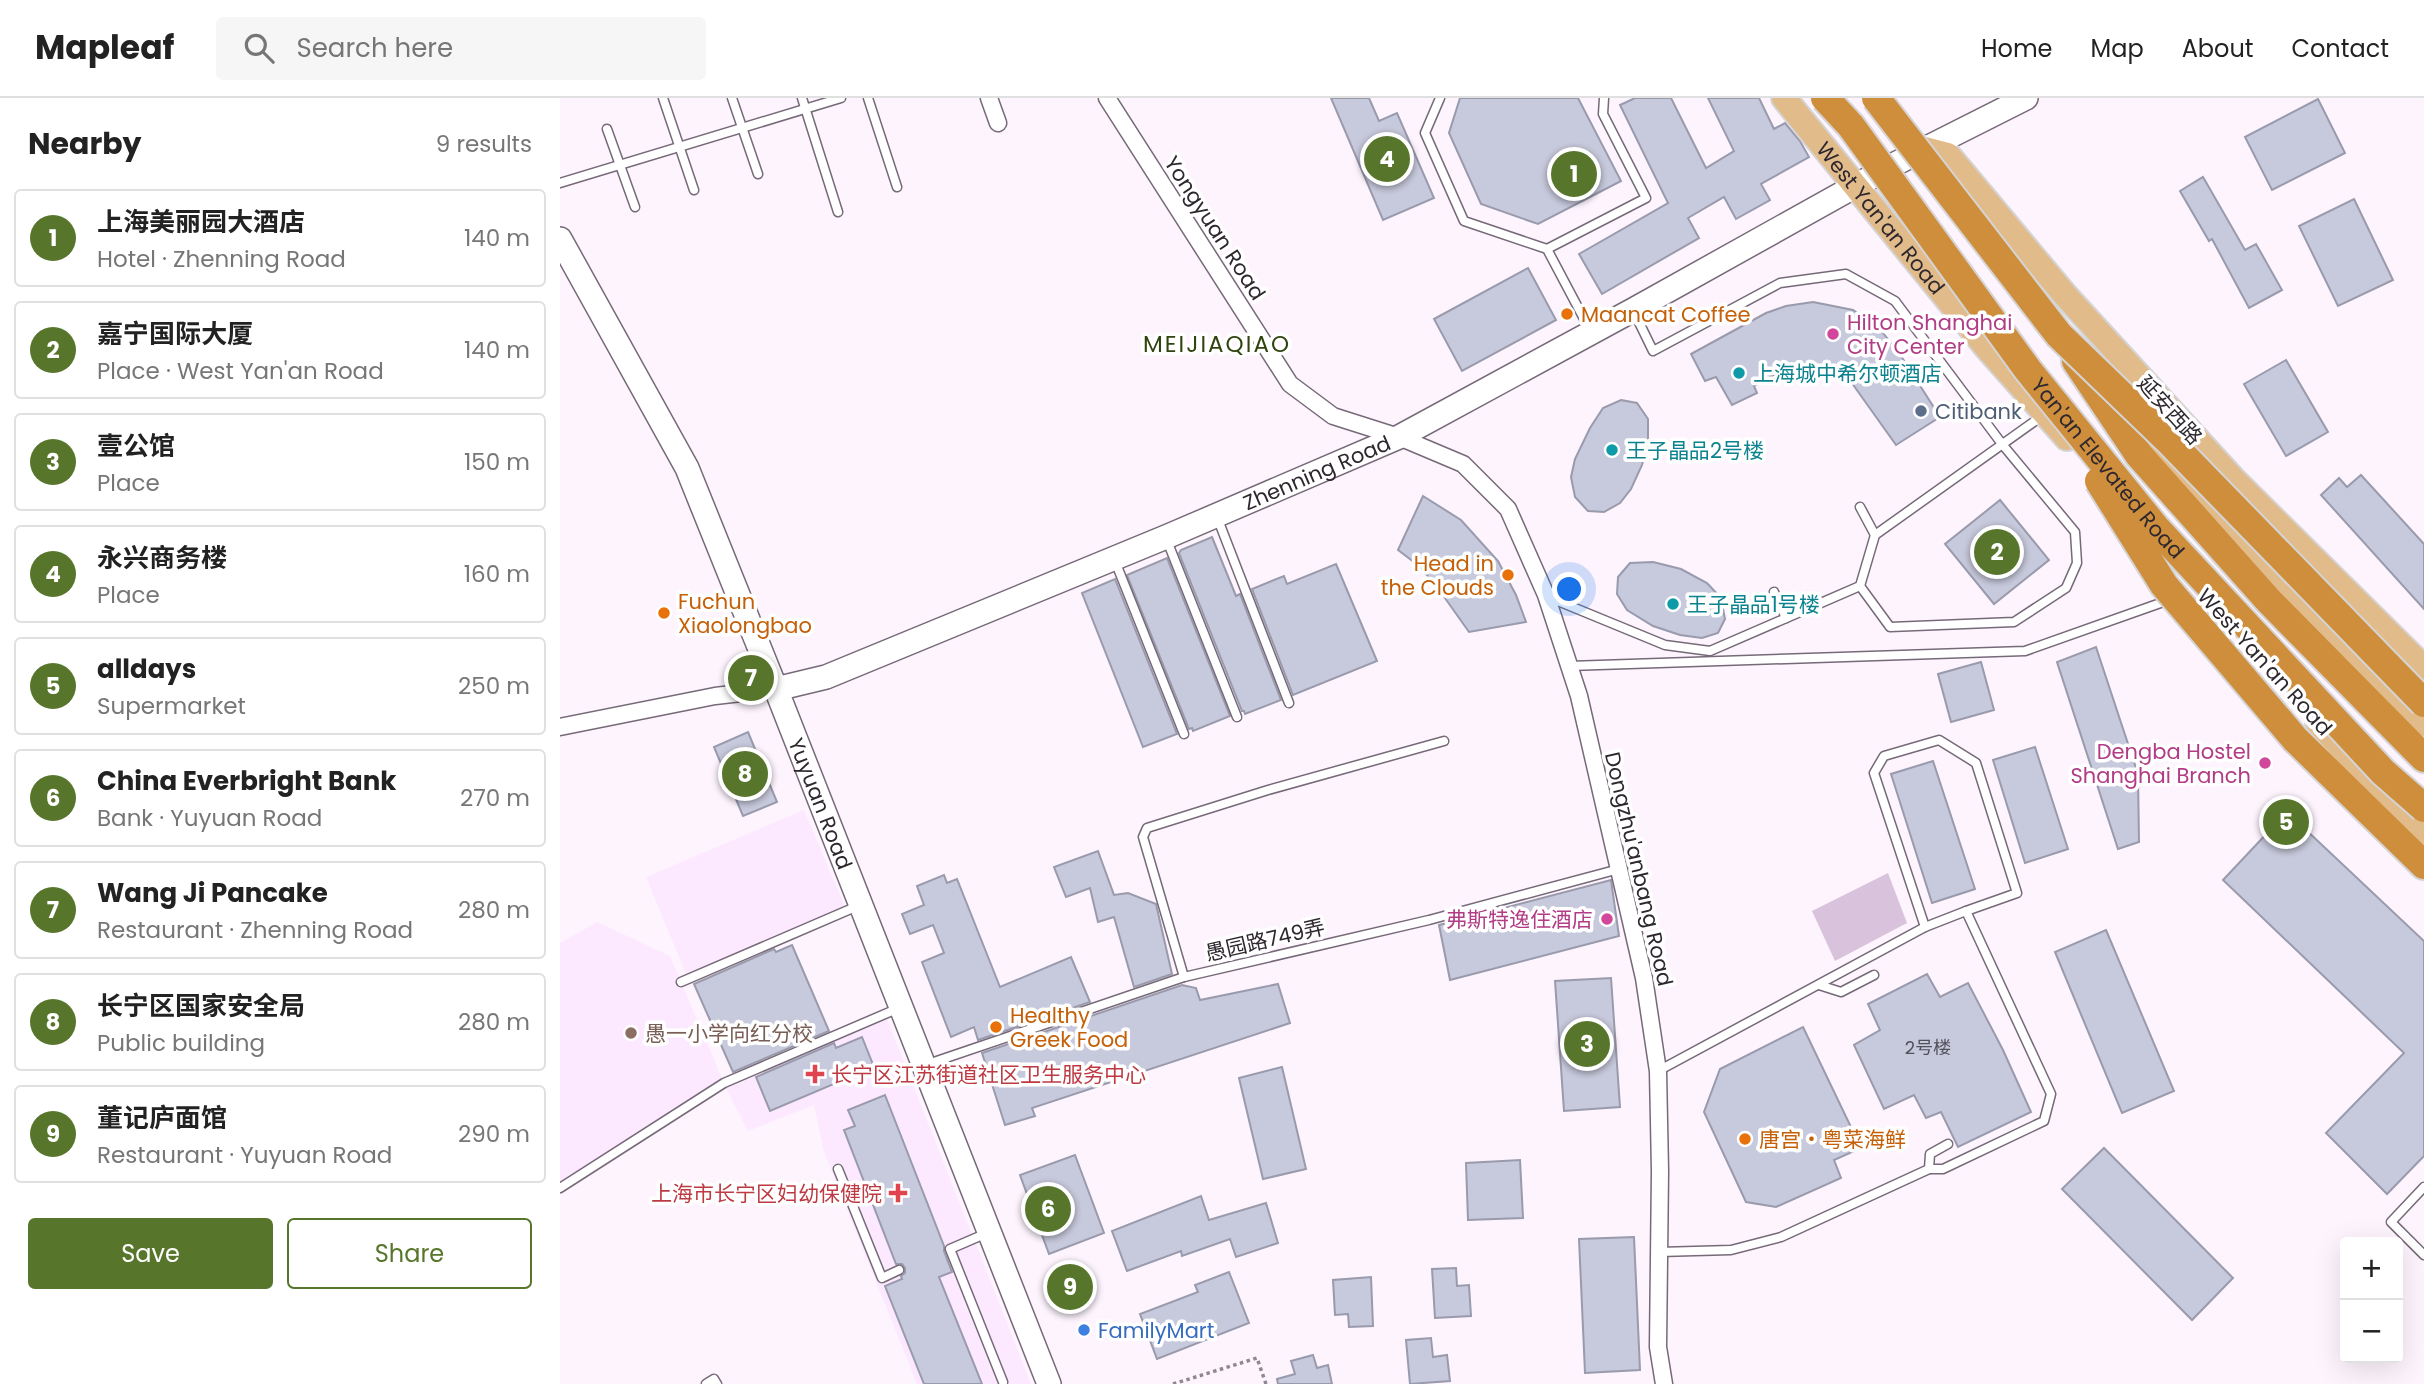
<!DOCTYPE html>
<html lang="en">
<head>
<meta charset="utf-8">
<style>
	body { margin:0; font-family:Poppins,"Noto Sans SC",sans-serif; background:#f6f6f6; color:#222 }
	.controls { position:absolute; right:21px; bottom:21px; display:grid; overflow:hidden; border-radius:7px; box-shadow:0 7px 28px #0002 }
	.controls button { width:63px; height:63px; display:grid; place-items:center; padding:0; border:0; border-bottom:2px solid #e0e0e0; background:#fff; color:#222; font:35px sans-serif }
	.you { position:absolute; left:1010px; top:492px; width:24px; height:24px; margin:-18px; border:5px solid #fff; border-radius:50%; background:#1a73e8; box-shadow:0 0 0 10px #1a73e833 }
	.badge { display:grid; place-items:center; width:46px; height:46px; border-radius:50%; background:#58762b; color:#fff; font-size:23px; font-weight:700 }
	.pin { position:absolute; translate:-50% -50%; border:4px solid #fff; box-shadow:0 2px 7px #0006 }
	.list { margin:0; padding:0; list-style:none }
	h2 { display:flex; justify-content:space-between; align-items:center; height:91px; margin:0; padding:0 28px; font-size:30px }
	h2 small { font-size:23px; font-weight:400; color:#767676 }
	.list li { display:grid; grid-template-columns:46px 1fr auto; gap:21px; align-items:center; box-sizing:border-box; height:98px; margin:0 14px 14px; padding:0 14px; border:2px solid #e0e0e0; border-radius:7px }
	.list b { display:block; font-size:26px; white-space:nowrap }
	.list p { margin:0; font-size:23px; white-space:nowrap; color:#767676 }
	.list em { font-size:23px; font-style:normal; color:#767676 }
	.actions { display:flex; gap:14px; padding:21px 28px }
	.actions a { flex:1; padding:16px 0; border:2px solid #58762b; border-radius:7px; text-align:center; font-size:24px; color:#58762b }
	.actions .main { background:#58762b; color:#fff }
	.icon { flex:none; width:38px; height:38px; fill:none; stroke:currentColor; stroke-width:2; stroke-linecap:round; stroke-linejoin:round }
	.map { position:relative; flex:none; width:1864px; height:1286px; overflow:hidden }
	header { display:flex; align-items:center; gap:42px; box-sizing:border-box; height:98px; padding:0 35px; background:#fff; border-bottom:2px solid #e0e0e0 }
	header strong { font-size:33px }
	nav { display:flex; gap:38px; margin-inline-start:auto; font-size:24px }
	.search { width:490px; height:63px; background:#f6f6f6; display:flex; align-items:center; gap:18px; box-sizing:border-box; padding:0 24px; border-radius:7px; color:#767676; font-size:26px }
	main { display:flex }
	aside { flex:1; background:#fff }
	.map>svg:first-child { display:block }
	.built { fill:#fde9ff }
	.green { fill:#d9c3dc }
	.building { fill:#c7c9dc; stroke:#999aac; stroke-width:2 }
	.lines { fill:none; stroke-linecap:round; stroke-linejoin:round }
	.lane-casing { stroke:#766978; stroke-width:11 }
	.street-casing { stroke:#766978; stroke-width:19 }
	.secondary-casing { stroke:#766978; stroke-width:26 }
	.primary-casing { stroke:#d5d4d5; stroke-width:28 }
	.highway-casing { stroke:#d5d4d5; stroke-width:32 }
	.path { stroke:#908890; stroke-width:3.5; stroke-dasharray:3.5 3.5; stroke-linecap:butt }
	.lane { stroke:#fff; stroke-width:8 }
	.street { stroke:#fff; stroke-width:16 }
	.secondary { stroke:#fff; stroke-width:23 }
	.primary { stroke:#e2bb8a; stroke-width:24 }
	.highway { stroke:#ce8e3c; stroke-width:28 }
	.highway-bridge-casing { stroke:#d5d4d5; stroke-width:32; stroke-linecap:butt }
	.highway-bridge { stroke:#ce8e3c; stroke-width:28 }
	.food-dot { fill:#e8710a; stroke:#fff; stroke-width:2.5 }
	.hotel-dot { fill:#d1479c; stroke:#fff; stroke-width:2.5 }
	.culture-dot { fill:#0f9aa8; stroke:#fff; stroke-width:2.5 }
	.service-dot { fill:#5c6f8a; stroke:#fff; stroke-width:2.5 }
	.education-dot { fill:#8d6e63; stroke:#fff; stroke-width:2.5 }
	.health-dot { fill:#e0444e; stroke:#fff; stroke-width:2.5 }
	.shop-dot { fill:#3f7fe0; stroke:#fff; stroke-width:2.5 }
	.labels { text-anchor:middle; dominant-baseline:central; stroke-width:7; stroke-linejoin:round; paint-order:stroke }
	.number-label { font-size:18px; fill:#54505a }
	.street-label { font-size:21px; fill:#2e282e; stroke:#fff }
	.food-label { font-size:21px; fill:#c56008; stroke:#fff; text-anchor:start }
	.hotel-label { font-size:21px; fill:#b23c85; stroke:#fff; text-anchor:end }
	.culture-label { font-size:21px; fill:#0d838f; stroke:#fff; text-anchor:start }
	.service-label { font-size:21px; fill:#4e5e75; stroke:#fff; text-anchor:start }
	.education-label { font-size:21px; fill:#785e54; stroke:#fff; text-anchor:start }
	.health-label { font-size:21px; fill:#be3a42; stroke:#fff; text-anchor:start }
	.shop-label { font-size:21px; fill:#366cbe; stroke:#fff; text-anchor:start }
	.neighbourhood-label { font-size:23px; letter-spacing:2px; fill:#304410; stroke:#fff }
</style>
</head>
<body>
<header>
<strong>Mapleaf</strong>
<div class="search"><svg class="icon" aria-label="search" viewBox="0 0 24 24"><circle cx="10" cy="10" r="6"/><path d="M15 15l6 6"/></svg>Search here</div>
<nav><a>Home</a><a>Map</a><a>About</a><a>Contact</a></nav>
</header>
<main>
<aside>
<h2>Nearby<small>9 results</small></h2>
<ul class="list">
<li><span class="badge">1</span><div><b>上海美丽园大酒店</b><p>Hotel · Zhenning Road</p></div><em>140 m</em></li>
<li><span class="badge">2</span><div><b>嘉宁国际大厦</b><p>Place · West Yan'an Road</p></div><em>140 m</em></li>
<li><span class="badge">3</span><div><b>壹公馆</b><p>Place</p></div><em>150 m</em></li>
<li><span class="badge">4</span><div><b>永兴商务楼</b><p>Place</p></div><em>160 m</em></li>
<li><span class="badge">5</span><div><b>alldays</b><p>Supermarket</p></div><em>250 m</em></li>
<li><span class="badge">6</span><div><b>China Everbright Bank</b><p>Bank · Yuyuan Road</p></div><em>270 m</em></li>
<li><span class="badge">7</span><div><b>Wang Ji Pancake</b><p>Restaurant · Zhenning Road</p></div><em>280 m</em></li>
<li><span class="badge">8</span><div><b>长宁区国家安全局</b><p>Public building</p></div><em>280 m</em></li>
<li><span class="badge">9</span><div><b>董记庐面馆</b><p>Restaurant · Yuyuan Road</p></div><em>290 m</em></li>
</ul>
<div class="actions"><a class="main">Save</a><a>Share</a></div>
</aside>
<div class="map">
<svg width="1864" height="1286" viewBox="0 0 1864 1286">
	<rect width="100%" height="100%" fill="#fdf4fe"/>
	<g class="built">
		<path d="M244,712L285,809L126,876L86,779Z"/>
		<path d="M37,824L110,858L164,985L325,916L471,1286H357L264,1054L254,1007L188,1033L164,986L0,1090V845Z"/>
	</g>
	<path class="green" d="M1328,775L1347,825L1275,863L1252,813Z"/>
	<g class="building">
		<path d="M771,0H809L819,23L837,15L874,100L823,122Z"/>
		<path d="M900,0H1018L1061,83L978,126L921,106L889,35Z"/>
		<path d="M1075,0H1111L1146,70L1174,53L1148,0H1199L1214,31L1225,25L1240,43L1249,59L1201,86L1210,102L1176,121L1164,99L1128,120L1139,140L1042,196L1019,156L1108,105L1060,7Z"/>
		<path d="M1758,1L1785,55L1712,92L1685,39Z"/>
		<path d="M1643,79L1685,152L1696,146L1722,192L1689,210L1652,141L1649,143L1620,93Z"/>
		<path d="M1794,101L1833,182L1778,208L1739,128Z"/>
		<path d="M968,170L996,222L902,273L874,221Z"/>
		<path d="M1253,204L1293,212L1320,231L1343,261L1380,319L1336,347L1284,274L1265,277L1254,274L1239,263L1194,288L1197,295L1172,307L1156,279L1145,283L1131,256L1206,215L1226,208Z"/>
		<path d="M1726,262L1768,334L1726,358L1684,286Z"/>
		<path d="M1061,302L1077,305L1088,321V344L1082,367L1071,391L1060,405L1044,414L1028,413L1015,399L1011,379L1015,361L1030,330L1043,310Z"/>
		<path d="M1801,377L1864,446V511L1761,397L1779,380L1787,389Z"/>
		<path d="M863,398L901,422L938,463L956,497L966,524L909,534L875,486L859,468L838,452Z"/>
		<path d="M1440,402L1489,462L1434,506L1385,446Z"/>
		<path d="M652,439L676,498L680,496L721,602L685,616L684,613H682L619,455L621,452Z"/>
		<path d="M607,460L670,618L633,633L632,630L629,631L567,477Z"/>
		<path d="M1093,464L1121,471L1147,485L1161,500L1165,521L1158,535L1142,540L1120,537L1093,528L1067,512L1057,496L1058,479L1070,465Z"/>
		<path d="M776,466L817,563L733,597L692,491L724,478L727,486Z"/>
		<path d="M555,481L617,636L583,649L522,495Z"/>
		<path d="M1536,549L1578,676L1579,744L1558,751L1497,564Z"/>
		<path d="M1421,564L1434,612L1391,624L1378,576Z"/>
		<path d="M188,634L217,704L183,718L154,649Z"/>
		<path d="M1475,649L1508,751L1465,765L1433,662Z"/>
		<path d="M1373,663L1415,791L1372,805L1331,676Z"/>
		<path d="M1727,714L1864,843V1058L1827,1096L1766,1035L1844,955L1663,782Z"/>
		<path d="M538,753L554,797L568,795L596,806L612,876L574,889L554,819L538,824L530,790L506,799L494,769Z"/>
		<path d="M384,777L387,785L397,781L440,889L511,859L530,904L418,942L414,929L391,939L362,864L384,855L373,827L350,836L342,816L364,807L357,788Z"/>
		<path d="M1051,782L1059,838L890,882L879,827Z"/>
		<path d="M1546,832L1614,993L1562,1015L1495,854Z"/>
		<path d="M232,847L269,933L173,974L134,886L214,851L216,854Z"/>
		<path d="M1367,876L1380,899L1408,885L1443,952L1471,1014L1398,1049L1381,1014L1366,1020L1354,997L1324,1011L1294,947L1320,932L1308,906Z"/>
		<path d="M1051,880L1060,1009L1004,1013L995,883Z"/>
		<path d="M718,886L730,925L472,1010L475,1018L445,1027L422,955L622,887L636,890L640,902Z"/>
		<path d="M1243,929L1301,1050L1274,1062L1281,1080L1216,1109L1186,1104L1144,1014L1160,971Z"/>
		<path d="M302,939L314,969L210,1013L196,979L274,945L276,950Z"/>
		<path d="M722,969L746,1071L703,1081L679,980Z"/>
		<path d="M325,997L384,1148V1153L392,1174L379,1179L422,1286H364L325,1188L342,1181L341,1178L345,1175V1170L342,1166H336L284,1032L295,1028L288,1012Z"/>
		<path d="M1544,1050L1673,1180L1632,1222L1502,1091Z"/>
		<path d="M515,1057L544,1135L489,1156L460,1077Z"/>
		<path d="M960,1062L963,1120L908,1122L906,1065Z"/>
		<path d="M641,1098L649,1122L706,1105L718,1145L676,1159L670,1141L622,1158L621,1153L567,1173L552,1133Z"/>
		<path d="M1074,1139L1080,1272L1025,1275L1019,1141Z"/>
		<path d="M896,1170L897,1188L909,1187L911,1218L875,1220L872,1171Z"/>
		<path d="M669,1174L689,1225L597,1261L580,1216L638,1194L635,1187Z"/>
		<path d="M811,1179L813,1228L789,1229L788,1216L775,1217L773,1182Z"/>
		<path d="M871,1240L873,1259L887,1257L890,1283L850,1286L846,1242Z"/>
		<path d="M753,1257L757,1270L768,1267L772,1286H718L717,1281L735,1276L731,1263Z"/>
	</g>
	<g class="lines">
		<defs>
			<g id="lane">
				<path d="M103,0L134,92"/>
				<path d="M172,0L198,76"/>
				<path d="M242,0L278,114"/>
				<path d="M308,0L337,89"/>
				<path d="M880,0L865,35L904,123L987,151L1031,234"/>
				<path d="M47,31L75,109"/>
				<path d="M0,85L281,0"/>
				<path d="M987,151L1086,100L1043,16L1044,0"/>
				<path d="M1073,212L1093,253L1220,185L1286,176L1335,203L1442,346L1515,434L1517,465L1506,490L1454,524L1330,529L1300,488"/>
				<path d="M1300,409L1315,437"/>
				<path d="M657,419L729,605"/>
				<path d="M606,440L677,619"/>
				<path d="M555,463L624,636"/>
				<path d="M1214,494L1226,520"/>
				<path d="M988,499L1105,547L1150,553L1300,488L1315,437L1482,318"/>
				<path d="M1009,568L1465,553L1609,502"/>
				<path d="M1365,829L1314,675L1324,658L1379,642L1416,665L1457,795L1406,813"/>
				<path d="M624,879L583,739L587,730L708,692L884,643"/>
				<path d="M121,884L300,807"/>
				<path d="M1259,887L1281,894L1314,877"/>
				<path d="M365,967L624,879L869,822L1059,771"/>
				<path d="M1098,973L1365,829L1406,813L1491,996L1484,1023L1383,1071H1369L1221,1139L1171,1152L1099,1154"/>
				<path d="M278,1071L322,1180L339,1172"/>
				<path d="M1369,1071L1370,1056L1388,1046"/>
				<path d="M1864,1089L1831,1124L1864,1157"/>
				<path d="M0,1090L164,985L339,910"/>
				<path d="M427,1135L390,1151L443,1284"/>
				<path d="M146,1286L154,1281L157,1286"/>
			</g>
			<g id="street">
				<path d="M429,0L438,25"/>
				<path d="M547,0L730,286L773,318L839,339L903,366L948,411L986,497L1019,598L1084,880L1098,973L1100,1073L1098,1249L1104,1286"/>
				<path d="M0,629L155,598L216,591"/>
			</g>
			<g id="secondary">
				<path id="s1" d="M0,141L127,370L216,591L489,1286"/>
				<path id="s2" d="M216,591L266,579L606,439L839,339L1073,212L1333,67L1466,0"/>
			</g>
			<g id="primary">
				<path id="s3" d="M1224,0L1427,250L1507,340"/>
				<path d="M1365,51L1388,57L1505,197L1674,382L1864,570"/>
				<path d="M1564,316L1761,535L1864,626"/>
				<path d="M1758,624L1847,723L1864,739"/>
			</g>
			<g id="highway">
				<path d="M1516,263L1579,357L1709,503L1864,660"/>
				<path d="M1735,641L1864,767"/>
			</g>
		</defs>
		<use href="#lane" class="lane-casing"/>
		<use href="#street" class="street-casing"/>
		<use href="#secondary" class="secondary-casing"/>
		<use href="#primary" class="primary-casing"/>
		<use href="#highway" class="highway-casing"/>
		<path class="path" d="M613,1286L697,1260L706,1286"/>
		<use href="#lane" class="lane"/>
		<use href="#street" class="street"/>
		<use href="#secondary" class="secondary"/>
		<use href="#primary" class="primary"/>
		<use href="#highway" class="highway"/>
		<defs>
			<g id="highway-bridge">
				<path id="s4" d="M1265,0L1291,28L1468,272L1596,430L1823,674L1864,710"/>
				<path d="M1316,0L1499,237L1611,345L1864,605"/>
				<path d="M1539,383L1604,487L1735,641"/>
			</g>
		</defs>
		<use href="#highway-bridge" class="highway-bridge-casing"/>
		<use href="#highway-bridge" class="highway-bridge"/>
	</g>
	<g class="food-dot">
		<circle cx="1007" cy="216" r="7"/>
		<circle cx="948" cy="477" r="7"/>
		<circle cx="104" cy="515" r="7"/>
		<circle cx="436" cy="929" r="7"/>
		<circle cx="1185" cy="1041" r="7"/>
	</g>
	<g class="hotel-dot">
		<circle cx="1273" cy="236" r="7"/>
		<circle cx="1705" cy="665" r="7"/>
		<circle cx="1047" cy="821" r="7"/>
	</g>
	<g class="culture-dot">
		<circle cx="1179" cy="275" r="7"/>
		<circle cx="1052" cy="352" r="7"/>
		<circle cx="1113" cy="506" r="7"/>
	</g>
	<circle class="service-dot" cx="1361" cy="313" r="7"/>
	<circle class="education-dot" cx="71" cy="935" r="7"/>
	<g class="health-dot">
		<path d="M251.5 965.5h7v7h7v7h-7v7h-7v-7h-7v-7h7z"/>
		<path d="M334.5 1084.5h7v7h7v7h-7v7h-7v-7h-7v-7h7z"/>
	</g>
	<circle class="shop-dot" cx="524" cy="1232" r="7"/>
	<g class="labels">
		<g class="number-label">
			<text x="1368" y="949">2号楼</text>
		</g>
		<g class="street-label">
			<text stroke="none"><textPath href="#s3" startOffset="154">West Yan'an Road</textPath></text>
			<text transform="translate(655 130) rotate(57)">Yongyuan Road</text>
			<text transform="translate(1610 312) rotate(48)">延安西路</text>
			<text stroke="none"><textPath href="#s4" startOffset="466">Yan'an Elevated Road</textPath></text>
			<text stroke="none"><textPath href="#s2" startOffset="583">Zhenning Road</textPath></text>
			<text transform="translate(1705 564) rotate(48)">West Yan'an Road</text>
			<text stroke="none"><textPath href="#s1" startOffset="623">Yuyuan Road</textPath></text>
			<text transform="translate(1079 771) rotate(77)">Dongzhu'anbang Road</text>
			<text transform="translate(705 842) rotate(-13)">愚园路749弄</text>
		</g>
		<g class="food-label">
			<text x="1021" y="216">Maancat Coffee</text>
			<text x="934" y="465" text-anchor="end">Head in<tspan x="934" dy="24">the Clouds</tspan></text>
			<text x="118" y="503">Fuchun<tspan x="118" dy="24">Xiaolongbao</tspan></text>
			<text x="450" y="917">Healthy<tspan x="450" dy="24">Greek Food</tspan></text>
			<text x="1199" y="1041">唐宫・粤菜海鲜</text>
		</g>
		<g class="hotel-label">
			<text x="1287" y="224" text-anchor="start">Hilton Shanghai<tspan x="1287" dy="24">City Center</tspan></text>
			<text x="1691" y="653">Dengba Hostel<tspan x="1691" dy="24">Shanghai Branch</tspan></text>
			<text x="1033" y="821">弗斯特逸住酒店</text>
		</g>
		<g class="culture-label">
			<text x="1193" y="275">上海城中希尔顿酒店</text>
			<text x="1066" y="352">王子晶品2号楼</text>
			<text x="1127" y="506">王子晶品1号楼</text>
		</g>
		<g class="service-label">
			<text x="1375" y="313">Citibank</text>
		</g>
		<g class="education-label">
			<text x="85" y="935">愚一小学向红分校</text>
		</g>
		<g class="health-label">
			<text x="271" y="976">长宁区江苏街道社区卫生服务中心</text>
			<text x="322" y="1095" text-anchor="end">上海市长宁区妇幼保健院</text>
		</g>
		<g class="shop-label">
			<text x="538" y="1232">FamilyMart</text>
		</g>
		<g class="neighbourhood-label">
			<text x="657" y="246">MEIJIAQIAO</text>
		</g>
	</g>
</svg>
<div class="controls">
<button>+</button>
<button>−</button>
</div>
<div class="you"></div>
<div class="pin badge" style="left:1014px;top:76px">1</div>
<div class="pin badge" style="left:1437px;top:454px">2</div>
<div class="pin badge" style="left:1027px;top:946px">3</div>
<div class="pin badge" style="left:827px;top:61px">4</div>
<div class="pin badge" style="left:1726px;top:724px">5</div>
<div class="pin badge" style="left:488px;top:1111px">6</div>
<div class="pin badge" style="left:191px;top:580px">7</div>
<div class="pin badge" style="left:185px;top:676px">8</div>
<div class="pin badge" style="left:510px;top:1189px">9</div>
</div>
</main>
</body>
</html>
